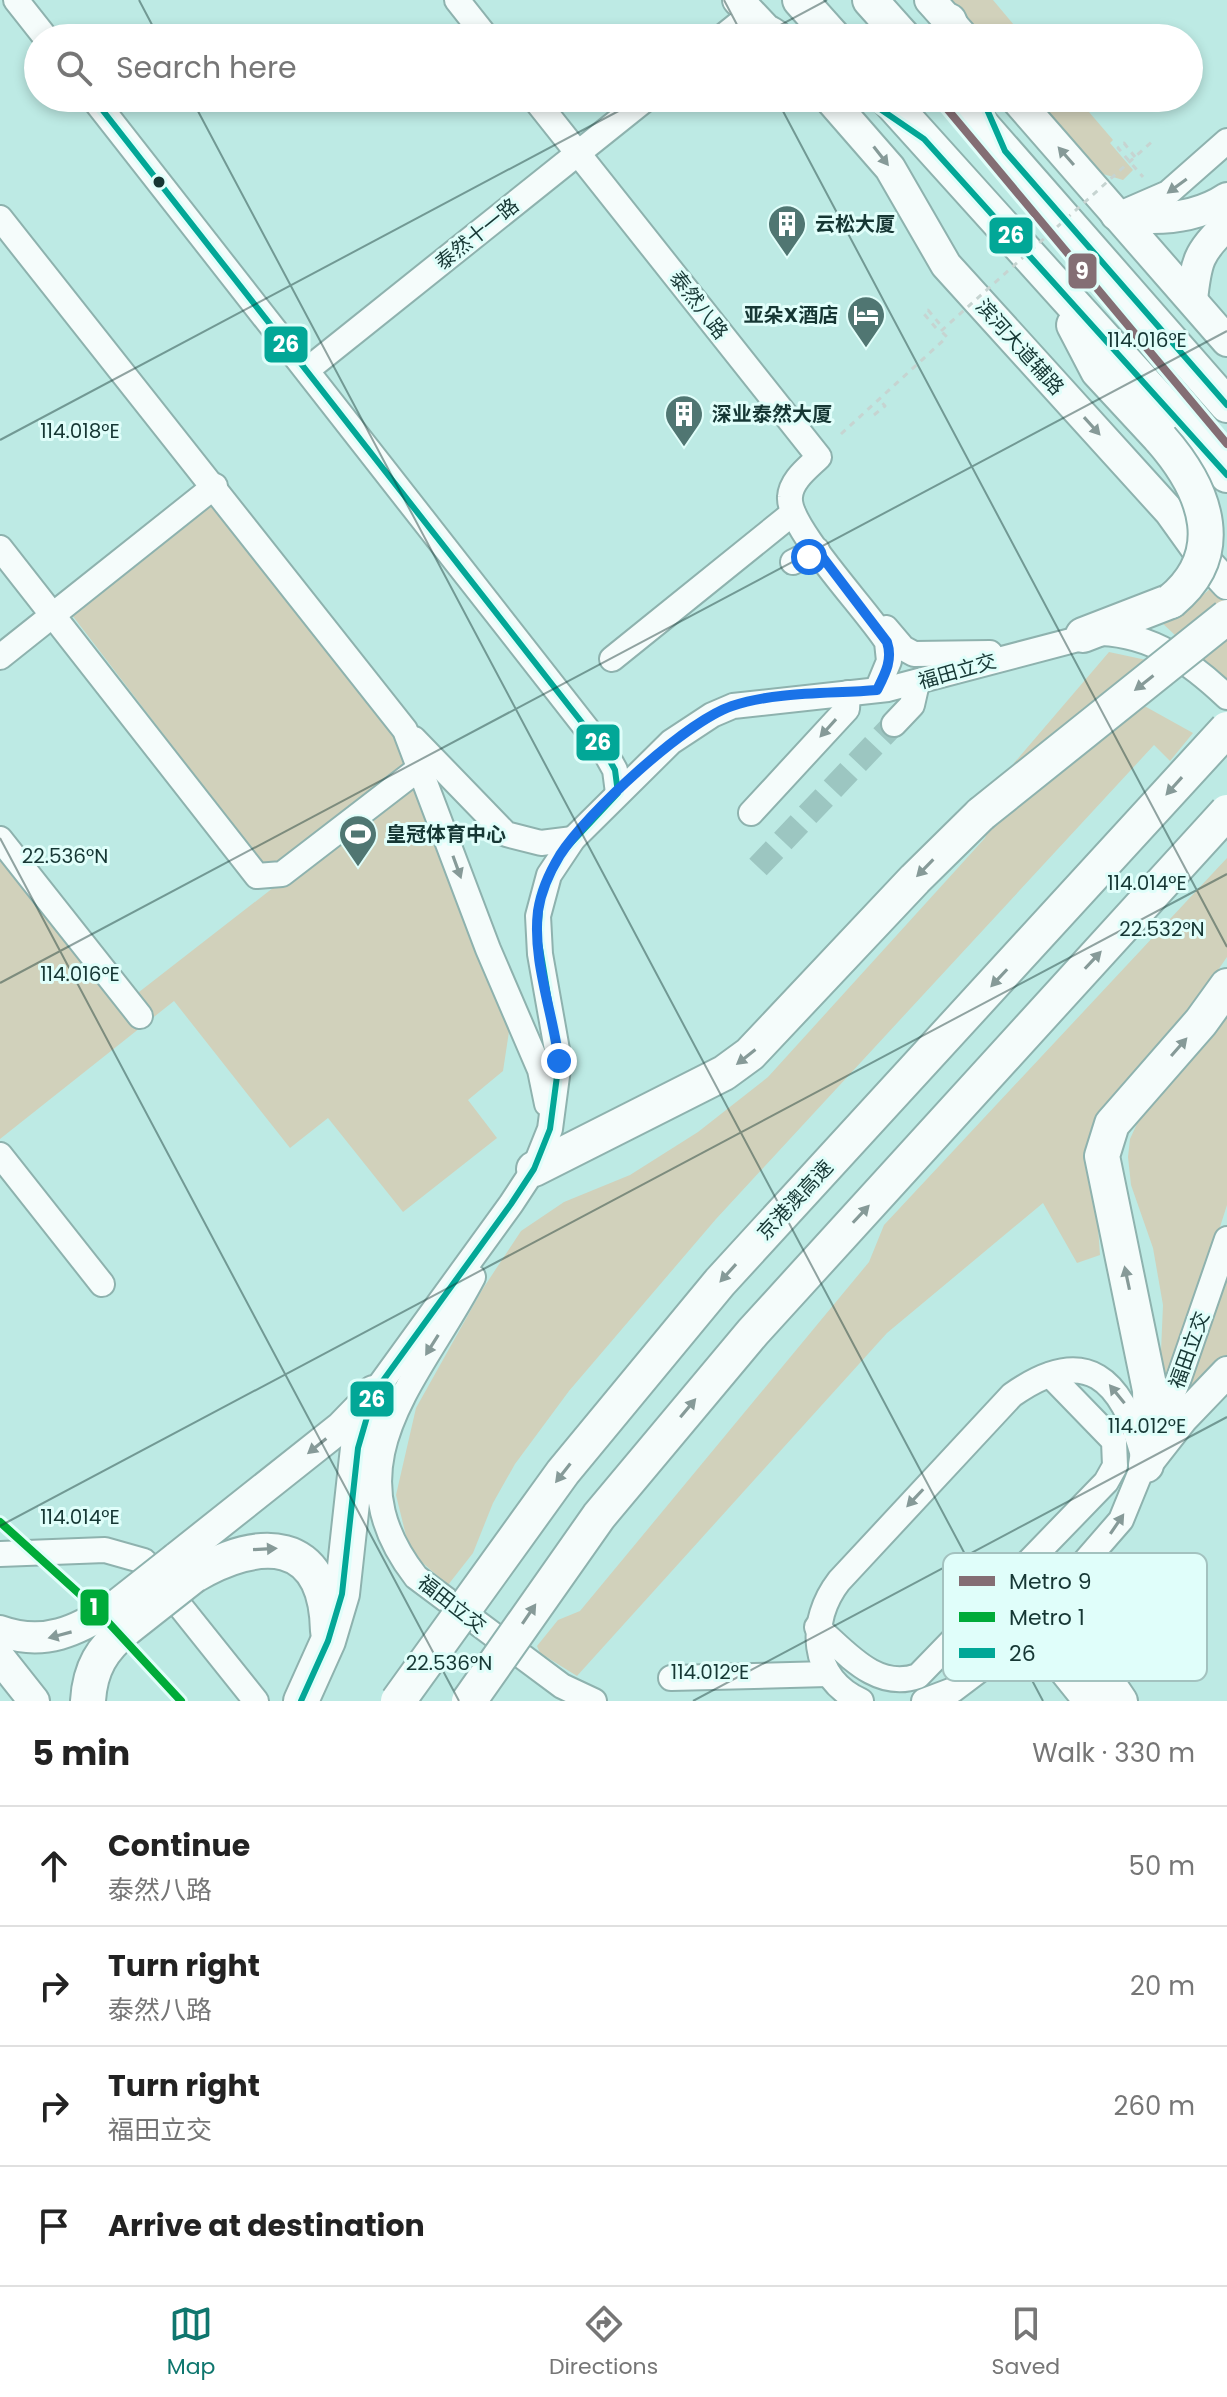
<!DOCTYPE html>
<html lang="en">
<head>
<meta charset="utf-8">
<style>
	body { margin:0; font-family:Poppins,"Noto Sans SC",sans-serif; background:#f6f6f6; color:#222 }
	.stop { position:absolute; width:24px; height:24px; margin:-18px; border:6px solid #1a73e8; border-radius:50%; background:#fff }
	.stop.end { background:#1a73e8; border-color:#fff; box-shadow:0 2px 8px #0008 }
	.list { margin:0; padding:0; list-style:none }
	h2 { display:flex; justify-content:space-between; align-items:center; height:104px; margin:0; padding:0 32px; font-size:34px }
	h2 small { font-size:26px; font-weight:400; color:#767676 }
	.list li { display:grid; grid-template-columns:52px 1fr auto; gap:24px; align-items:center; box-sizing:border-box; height:120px; padding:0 32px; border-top:2px solid #e0e0e0 }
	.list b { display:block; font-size:30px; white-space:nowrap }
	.list p { margin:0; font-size:26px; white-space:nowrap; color:#767676 }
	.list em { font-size:26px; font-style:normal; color:#767676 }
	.icon { flex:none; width:44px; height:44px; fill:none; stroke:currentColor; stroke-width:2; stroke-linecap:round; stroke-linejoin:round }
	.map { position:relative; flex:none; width:1227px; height:1701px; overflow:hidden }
	.search { position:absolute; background:#fff; box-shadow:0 4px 12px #0003; left:24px; right:24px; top:24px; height:88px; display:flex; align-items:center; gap:20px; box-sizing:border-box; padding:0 28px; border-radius:44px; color:#767676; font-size:30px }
	.sheet { height:584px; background:#fff }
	nav { display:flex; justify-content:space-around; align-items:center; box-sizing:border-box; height:112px; border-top:2px solid #e0e0e0; background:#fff; font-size:22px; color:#767676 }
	nav a { display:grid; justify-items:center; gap:4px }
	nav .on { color:#0f766e }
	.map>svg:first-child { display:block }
	.green { fill:#d1d1bb }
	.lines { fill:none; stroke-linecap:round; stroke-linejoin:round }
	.minor-tunnel { stroke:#9cc6c1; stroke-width:24; stroke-dasharray:24 12; stroke-linecap:butt }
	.minor-casing { stroke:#8eb2ae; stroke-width:28 }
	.major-casing { stroke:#8eb2ae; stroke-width:34 }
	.highway-casing { stroke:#8eb2ae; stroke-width:38 }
	.path { stroke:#c6d4d1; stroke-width:3; stroke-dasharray:6 6; stroke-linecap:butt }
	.minor { stroke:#f5fcfb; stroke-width:24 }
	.major { stroke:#f5fcfb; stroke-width:30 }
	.highway { stroke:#f5fcfb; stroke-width:34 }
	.major-bridge-casing { stroke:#8eb2ae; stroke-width:34; stroke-linecap:butt }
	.highway-bridge-casing { stroke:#8eb2ae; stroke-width:38; stroke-linecap:butt }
	.path-bridge { stroke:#c6d4d1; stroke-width:3; stroke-dasharray:6 6; stroke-linecap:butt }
	.major-bridge { stroke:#f5fcfb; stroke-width:30 }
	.highway-bridge { stroke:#f5fcfb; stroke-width:34 }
	.bus-1-casing { stroke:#e0fefa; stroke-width:12 }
	.bus-1 { stroke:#02a797; stroke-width:6 }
	.metro-1-casing { stroke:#e0fefa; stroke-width:14 }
	.metro-2-casing { stroke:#e0fefa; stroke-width:14 }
	.metro-1 { stroke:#846e74; stroke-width:8 }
	.metro-2 { stroke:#00ab39; stroke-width:8 }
	.oneway { fill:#869a98 }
	.route { stroke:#1a73e8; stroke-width:10 }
	.ticks { fill:none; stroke:#163734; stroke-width:2; stroke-opacity:0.45 }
	.bus-dot { fill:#163734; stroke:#e0fefa; stroke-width:3 }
	.labels { text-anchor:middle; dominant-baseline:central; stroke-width:6; stroke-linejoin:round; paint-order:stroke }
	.poi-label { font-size:20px; font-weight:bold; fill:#163734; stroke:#e0fefa; text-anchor:start }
	.street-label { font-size:20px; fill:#163734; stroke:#e0fefa }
	.key { fill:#e0fefa; stroke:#a3c2bf; stroke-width:2 }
	.key-label { font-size:22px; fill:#163734 }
	.ticks-label { font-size:20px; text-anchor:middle; fill:#163734; stroke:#e0fefa; stroke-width:6; stroke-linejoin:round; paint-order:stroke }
	.line-badge { stroke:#e0fefa; stroke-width:3 }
	.badge-label { font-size:22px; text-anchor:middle; font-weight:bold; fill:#fff }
</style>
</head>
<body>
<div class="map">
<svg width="1227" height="1701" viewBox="0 0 1227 1701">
	<rect width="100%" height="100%" fill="#bdeae4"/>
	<g class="green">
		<path d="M948,0H993L1025,38H982Z"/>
		<path d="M1035,98H1077L1113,140L1110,143L1133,170L1123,180L1103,174Z"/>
		<path d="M214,503L396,737L510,1025L503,1071L468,1100L497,1138L403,1212L328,1118L290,1148L174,1001L0,1139V853L121,1006L278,884L72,615Z"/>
		<path d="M1217,583L1227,594V684L1159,620L1183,612Z"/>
		<path d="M1109,652L1151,661L1139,703L1193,733L1170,761L1154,745L716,1219L569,1391L515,1464L493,1503L473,1553L448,1585L410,1552L396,1495L416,1408L482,1290L521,1231L564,1202L630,1175L698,1132L768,1077L985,838L1014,763Z"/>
		<path d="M1227,858V957L1178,1028L1121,1091L1096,1198L1100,1255L1077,1263L1043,1203L887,1333L577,1676L540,1653L537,1646L558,1620L580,1611L869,1262L884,1225Z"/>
		<path d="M1227,1017V1205L1174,1371L1160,1374L1163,1305L1153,1248L1131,1185L1128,1157L1130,1139L1141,1115Z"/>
		<path d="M1227,1276V1363L1197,1392L1186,1386Z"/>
	</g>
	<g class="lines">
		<path class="minor-tunnel" d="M758,867L894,724"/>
		<defs>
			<g id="minor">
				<path d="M16,0L46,38"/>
				<path d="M457,0L487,38"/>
				<path d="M721,38L751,14"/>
				<path d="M93,98L605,752L615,770L618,793"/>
				<path d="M534,98L819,457C808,468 791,480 790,497C787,527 868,611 887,642L889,661L877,690"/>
				<path d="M1122,213L1168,193L1227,141"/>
				<path d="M0,218L405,730L488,949L540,1070L547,1104"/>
				<path d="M307,370L647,98"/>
				<path d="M0,548L257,876L282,874L421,767"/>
				<path d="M793,562L817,550"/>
				<path d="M886,628L903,648L914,654L990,653"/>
				<path d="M0,657L215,486"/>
				<path d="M612,659L793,513"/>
				<path d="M894,724L912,705L917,683"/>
				<path d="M414,739L506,834L541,843L573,839"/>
				<path d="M751,813L847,709L848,693"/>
				<path d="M0,839L140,1016"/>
				<path d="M0,1155L102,1284"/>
				<path d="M473,1277C420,1379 327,1463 416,1577L562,1686L594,1701"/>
				<path d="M374,1393L511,1204L534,1169L550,1129L559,1061L540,954L538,916L549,875L573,839L671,742L712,715L733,706L888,689L1101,633C1153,635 1191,663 1227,697"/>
				<path d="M0,1554L105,1550L144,1561L256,1701"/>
				<path d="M817,1627C846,1652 876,1691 918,1676L1106,1482L1115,1466L1114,1441L1050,1375"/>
				<path d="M671,1678L828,1674"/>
				<path d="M861,1701C810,1678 808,1621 839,1581L1012,1395C1087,1342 1122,1380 1143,1455"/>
				<path d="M924,1701L953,1690L994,1659L1048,1604L1121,1520L1179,1378L1227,1239"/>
			</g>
			<g id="major">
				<path d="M738,0L774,38"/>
				<path d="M930,0L964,38"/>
				<path d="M829,98L890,168L946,265L1170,512L1203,558L1227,584"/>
				<path d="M1015,98L1227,341"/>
				<path d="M1116,215C1154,221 1194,220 1227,198"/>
				<path d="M1192,300C1196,262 1198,252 1227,225"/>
				<path d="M1146,1465L1182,1419L1227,1372"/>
				<path d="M176,1558L341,1427L374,1393"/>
				<path d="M1048,1604L1089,1652L1122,1701"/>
				<path d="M1028,1625L1089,1701"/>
				<path d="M0,1631C44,1647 77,1631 114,1607"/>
				<path d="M0,1658L34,1701"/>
			</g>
			<g id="highway">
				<path d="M800,0L834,38"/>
				<path d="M870,0L904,38"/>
				<path d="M949,21L956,38"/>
				<path d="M770,34L776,38"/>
				<path d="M887,98L1227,475"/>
				<path d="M958,98L1227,405"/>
				<path d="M1074,325L1098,371L1161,439"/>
				<path d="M1083,635L1171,601"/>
				<path d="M534,1169L724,1073L750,1054L915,879L981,814"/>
				<path d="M1146,1465L1151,1433L1150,1390L1102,1156L1112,1124L1201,1022L1227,986"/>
				<path d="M193,1576C259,1537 326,1535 328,1631"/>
				<path d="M88,1701C90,1668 102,1649 127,1628"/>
				<path d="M301,1701L328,1641L342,1594L358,1448L374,1393"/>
			</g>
		</defs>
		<use href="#minor" class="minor-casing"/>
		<use href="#major" class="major-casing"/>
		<use href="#highway" class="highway-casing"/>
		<g class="path">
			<path d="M1135,157L1124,143L1118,148L1143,177"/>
			<path d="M936,328L924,314L928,310L944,329"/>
			<path d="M874,415L885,406L879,399"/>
			<path d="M841,434L947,337L941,331"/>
		</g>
		<use href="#minor" class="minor"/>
		<use href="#major" class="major"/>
		<use href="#highway" class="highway"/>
		<defs>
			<path id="major-bridge" d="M114,1607L176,1558"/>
			<g id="highway-bridge">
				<path d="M1161,439C1209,494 1227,555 1171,601"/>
				<path d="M981,814L1227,617"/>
				<path d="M127,1628L193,1576"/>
				<path d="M398,1701L563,1472L720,1282L1227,729"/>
				<path d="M469,1701L599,1516L753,1332L1227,812"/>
			</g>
		</defs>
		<use href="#major-bridge" class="major-bridge-casing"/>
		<use href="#highway-bridge" class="highway-bridge-casing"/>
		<path class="path-bridge" d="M941,331L1155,139"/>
		<use href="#major-bridge" class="major-bridge"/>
		<use href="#highway-bridge" class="highway-bridge"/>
		<defs>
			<g id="bus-1">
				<path d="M93,98L605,752L615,770L618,793L561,854L541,895L538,936L559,1061L550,1129L534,1169L511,1204L374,1393L358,1448L342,1594L328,1641L301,1701"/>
				<path d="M864,98L924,139L1227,475"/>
				<path d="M982,98L1005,151L1227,405"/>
			</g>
		</defs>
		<use href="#bus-1" class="bus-1-casing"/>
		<use href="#bus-1" class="bus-1"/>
		<defs>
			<path id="metro-1" d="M938,98L1227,444"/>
			<path id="metro-2" d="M0,1522L94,1607L181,1701"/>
		</defs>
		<use href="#metro-1" class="metro-1-casing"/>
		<use href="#metro-2" class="metro-2-casing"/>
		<use href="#metro-1" class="metro-1"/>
		<use href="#metro-2" class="metro-2"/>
	</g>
	<defs><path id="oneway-solid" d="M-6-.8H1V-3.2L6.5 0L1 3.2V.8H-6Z" transform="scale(2)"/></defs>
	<g class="oneway">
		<use href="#oneway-solid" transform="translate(881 156) rotate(52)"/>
		<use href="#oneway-solid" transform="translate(1066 156) rotate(-131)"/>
		<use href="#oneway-solid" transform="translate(1177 186) rotate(144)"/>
		<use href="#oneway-solid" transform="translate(1092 426) rotate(48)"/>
		<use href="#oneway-solid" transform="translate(1144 683) rotate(142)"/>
		<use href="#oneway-solid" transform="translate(828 728) rotate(132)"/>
		<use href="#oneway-solid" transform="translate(1174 786) rotate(132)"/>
		<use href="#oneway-solid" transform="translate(457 867) rotate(70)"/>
		<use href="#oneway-solid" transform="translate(925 868) rotate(134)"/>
		<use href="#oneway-solid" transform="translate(1093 960) rotate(-47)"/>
		<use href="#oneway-solid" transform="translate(999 978) rotate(133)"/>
		<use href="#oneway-solid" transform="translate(1179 1047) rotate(-49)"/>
		<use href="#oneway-solid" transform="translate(746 1057) rotate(142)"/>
		<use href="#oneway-solid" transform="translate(861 1214) rotate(-47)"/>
		<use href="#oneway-solid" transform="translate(728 1273) rotate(132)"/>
		<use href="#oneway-solid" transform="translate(1127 1278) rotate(-102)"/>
		<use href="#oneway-solid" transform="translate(432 1345) rotate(122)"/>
		<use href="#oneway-solid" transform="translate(1117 1394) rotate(-129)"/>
		<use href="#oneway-solid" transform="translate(688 1408) rotate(-50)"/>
		<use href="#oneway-solid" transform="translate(317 1446) rotate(141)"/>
		<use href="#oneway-solid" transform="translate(563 1473) rotate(128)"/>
		<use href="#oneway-solid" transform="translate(915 1498) rotate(133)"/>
		<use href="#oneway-solid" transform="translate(1117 1524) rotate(-56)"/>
		<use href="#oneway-solid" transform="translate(265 1549) rotate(-3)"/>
		<use href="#oneway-solid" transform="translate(529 1614) rotate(-56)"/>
		<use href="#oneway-solid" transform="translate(60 1635) rotate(165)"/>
	</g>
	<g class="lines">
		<path class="route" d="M559,1061C553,1013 532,960 538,911C541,891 549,873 560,855C587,813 685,722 732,706C777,691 831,694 877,690C885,674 893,660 887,642L817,550L809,557"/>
	</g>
	<path class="ticks" d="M139,0L159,38M724,0L744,38M756,38L827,0M191,98L1043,1701M776,98L1227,947M0,440L643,98M0,838L459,1701M0,983L1227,331M0,1526L1227,874M693,1701L1227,1417"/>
	<defs>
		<symbol id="building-pin" viewBox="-11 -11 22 30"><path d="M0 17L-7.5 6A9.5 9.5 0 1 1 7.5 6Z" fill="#507672" stroke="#e0fefa"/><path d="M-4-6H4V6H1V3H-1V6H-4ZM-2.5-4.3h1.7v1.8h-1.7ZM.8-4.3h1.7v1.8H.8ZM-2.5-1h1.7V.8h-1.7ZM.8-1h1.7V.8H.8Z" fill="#fff"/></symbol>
		<symbol id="hotel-pin" viewBox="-11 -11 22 30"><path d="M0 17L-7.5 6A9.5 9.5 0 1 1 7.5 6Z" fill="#507672" stroke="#e0fefa"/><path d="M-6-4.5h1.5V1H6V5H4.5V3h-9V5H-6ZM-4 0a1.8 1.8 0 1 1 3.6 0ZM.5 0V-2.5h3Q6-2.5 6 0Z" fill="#fff"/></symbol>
		<symbol id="stadium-pin" viewBox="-11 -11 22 30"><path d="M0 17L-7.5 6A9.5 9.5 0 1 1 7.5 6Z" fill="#507672" stroke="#e0fefa"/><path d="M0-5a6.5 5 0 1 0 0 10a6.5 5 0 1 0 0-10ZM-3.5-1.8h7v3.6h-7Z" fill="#fff"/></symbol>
	</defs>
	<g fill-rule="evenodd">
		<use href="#building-pin" x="765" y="202" width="44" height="60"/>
		<use href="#hotel-pin" x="844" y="293" width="44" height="60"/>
		<use href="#building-pin" x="662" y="392" width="44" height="60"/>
		<use href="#stadium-pin" x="336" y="812" width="44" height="60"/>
	</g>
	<circle class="bus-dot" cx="159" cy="182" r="7"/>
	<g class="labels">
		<g class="poi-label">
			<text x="815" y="224">云松大厦</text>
			<text x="838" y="315" text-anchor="end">亚朵X酒店</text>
			<text x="712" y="414">深业泰然大厦</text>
			<text x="386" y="834">皇冠体育中心</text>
		</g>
		<g class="street-label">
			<text transform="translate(477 234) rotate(-39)">泰然十一路</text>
			<text transform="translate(699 305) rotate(52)">泰然八路</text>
			<text transform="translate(1020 347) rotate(48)">滨河大道辅路</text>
			<text transform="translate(957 671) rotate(-16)">福田立交</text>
			<text transform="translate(795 1200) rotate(-47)">京港澳高速</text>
			<text transform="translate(1189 1350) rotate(-70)">福田立交</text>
			<text transform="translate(452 1604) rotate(38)">福田立交</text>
		</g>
	</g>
	<rect x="943" y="1553" width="264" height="128" rx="12" class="key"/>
	<rect x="959" y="1576" width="36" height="10" fill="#846e74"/>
	<rect x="959" y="1612" width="36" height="10" fill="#00ab39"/>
	<rect x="959" y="1648" width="36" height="10" fill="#02a797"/>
	<g class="key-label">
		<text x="1009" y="1589">Metro 9</text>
		<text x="1009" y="1625">Metro 1</text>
		<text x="1009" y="1661">26</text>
	</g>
	<g class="ticks-label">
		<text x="1147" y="347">114.016°E</text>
		<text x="80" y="438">114.018°E</text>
		<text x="65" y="863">22.536°N</text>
		<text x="1147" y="890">114.014°E</text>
		<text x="1162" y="936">22.532°N</text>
		<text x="80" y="981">114.016°E</text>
		<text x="1147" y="1433">114.012°E</text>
		<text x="80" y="1524">114.014°E</text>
		<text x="449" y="1670">22.536°N</text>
		<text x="710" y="1679">114.012°E</text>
	</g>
	<g class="line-badge">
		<rect x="988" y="216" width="46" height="39" rx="8" fill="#02a797"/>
		<rect x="1067" y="252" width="31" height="38" rx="8" fill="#846e74"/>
		<rect x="263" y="325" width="46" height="39" rx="8" fill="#02a797"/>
		<rect x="575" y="723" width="46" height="39" rx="8" fill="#02a797"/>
		<rect x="349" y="1380" width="46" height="38" rx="8" fill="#02a797"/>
		<rect x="79" y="1588" width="31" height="39" rx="8" fill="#00ab39"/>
	</g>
	<g class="badge-label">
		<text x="1011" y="243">26</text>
		<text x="1082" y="279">9</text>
		<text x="286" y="352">26</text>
		<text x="598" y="750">26</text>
		<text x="372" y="1407">26</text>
		<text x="94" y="1615">1</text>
	</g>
</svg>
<div class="stop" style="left:809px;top:557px"></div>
<div class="stop end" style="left:559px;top:1061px"></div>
<div class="search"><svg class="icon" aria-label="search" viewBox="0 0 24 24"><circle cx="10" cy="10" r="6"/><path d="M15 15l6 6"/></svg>Search here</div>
</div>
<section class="sheet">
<h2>5 min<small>Walk · 330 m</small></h2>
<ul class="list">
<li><svg class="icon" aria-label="ahead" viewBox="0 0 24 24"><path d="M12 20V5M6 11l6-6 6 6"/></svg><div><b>Continue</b><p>泰然八路</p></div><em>50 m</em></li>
<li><svg class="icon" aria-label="right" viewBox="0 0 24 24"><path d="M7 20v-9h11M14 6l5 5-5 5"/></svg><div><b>Turn right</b><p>泰然八路</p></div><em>20 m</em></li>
<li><svg class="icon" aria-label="right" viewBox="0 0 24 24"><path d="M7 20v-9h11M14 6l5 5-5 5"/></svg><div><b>Turn right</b><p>福田立交</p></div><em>260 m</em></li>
<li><svg class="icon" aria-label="arrive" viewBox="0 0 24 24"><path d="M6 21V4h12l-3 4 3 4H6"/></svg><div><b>Arrive at destination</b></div></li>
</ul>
</section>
<nav>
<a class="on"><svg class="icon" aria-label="map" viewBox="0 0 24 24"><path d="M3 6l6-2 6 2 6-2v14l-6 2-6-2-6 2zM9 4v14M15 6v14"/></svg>Map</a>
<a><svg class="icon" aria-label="directions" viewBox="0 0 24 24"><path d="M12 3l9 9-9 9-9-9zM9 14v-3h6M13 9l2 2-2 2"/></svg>Directions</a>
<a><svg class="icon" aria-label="saved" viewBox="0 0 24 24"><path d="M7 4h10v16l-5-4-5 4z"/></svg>Saved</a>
</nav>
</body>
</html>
